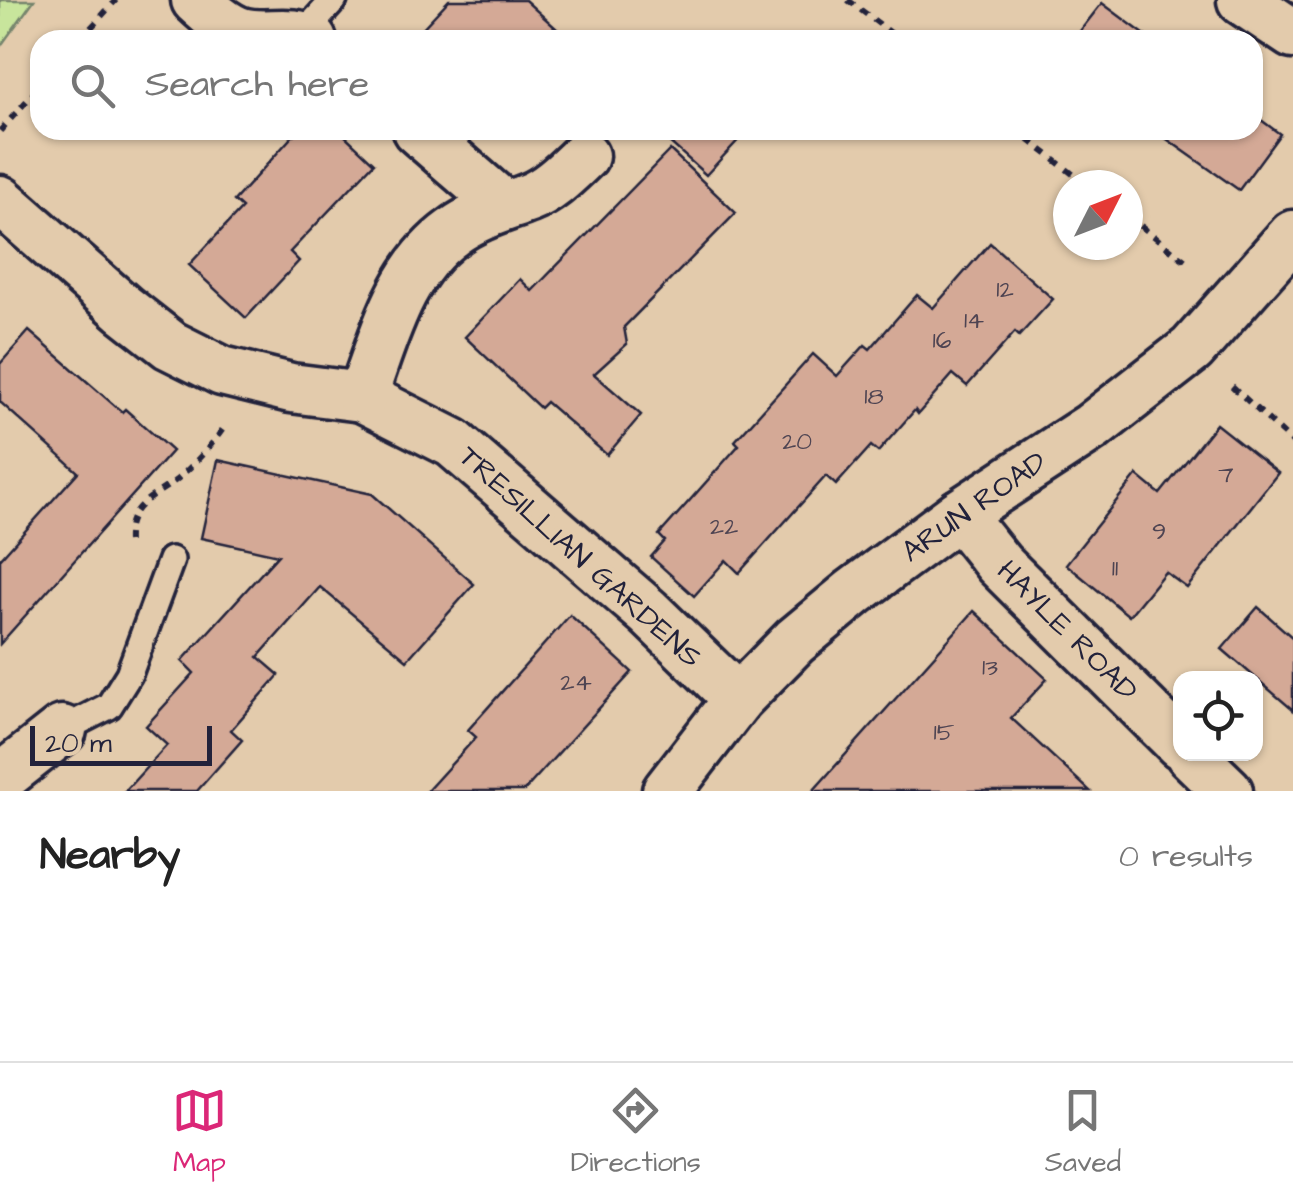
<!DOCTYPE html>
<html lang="en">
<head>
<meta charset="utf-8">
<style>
	body { margin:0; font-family:"Architects Daughter",sans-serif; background:#f2f2f2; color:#222 }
	.controls { position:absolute; right:30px; bottom:30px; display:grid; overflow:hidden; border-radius:20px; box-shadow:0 2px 8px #0004 }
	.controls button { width:90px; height:90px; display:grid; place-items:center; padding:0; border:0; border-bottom:2px solid #e0e0e0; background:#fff; color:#222; font:50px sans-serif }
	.compass { position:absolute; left:1053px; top:170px; width:90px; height:90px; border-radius:50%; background:#fff; box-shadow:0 2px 8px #0004; rotate:48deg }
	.scale { position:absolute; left:30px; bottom:25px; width:182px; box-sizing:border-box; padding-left:10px; border:5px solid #22223b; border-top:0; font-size:28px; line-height:35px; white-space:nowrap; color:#22223b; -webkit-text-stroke:8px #e3cbac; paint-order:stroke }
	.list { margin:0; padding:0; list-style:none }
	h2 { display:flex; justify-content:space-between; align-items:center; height:130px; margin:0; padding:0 40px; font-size:42px }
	h2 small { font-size:32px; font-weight:400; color:#767676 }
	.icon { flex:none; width:55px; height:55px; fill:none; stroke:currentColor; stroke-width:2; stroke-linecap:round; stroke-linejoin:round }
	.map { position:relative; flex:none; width:1293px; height:791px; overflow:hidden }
	.search { position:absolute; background:#fff; box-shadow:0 2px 8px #0004; left:30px; right:30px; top:30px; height:110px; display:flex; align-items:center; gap:25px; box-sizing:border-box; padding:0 35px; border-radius:30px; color:#767676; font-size:38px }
	.sheet { height:270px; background:#fff }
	nav { display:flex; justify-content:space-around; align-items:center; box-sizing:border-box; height:140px; border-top:2px solid #e0e0e0; background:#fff; font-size:28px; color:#767676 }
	nav a { display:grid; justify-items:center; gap:5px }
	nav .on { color:#db2777 }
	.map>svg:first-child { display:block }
	.green { fill:#c8e59c; stroke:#75846c; stroke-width:2.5 }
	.building { fill:#d4a996; stroke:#22223b; stroke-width:2.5 }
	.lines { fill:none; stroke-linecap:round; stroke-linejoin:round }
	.service-casing { stroke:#22223b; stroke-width:32 }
	.minor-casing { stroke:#22223b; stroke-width:55 }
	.path { stroke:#22223b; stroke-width:6; stroke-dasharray:8 8; stroke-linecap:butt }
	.service { stroke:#e3cbac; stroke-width:25 }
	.minor { stroke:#e3cbac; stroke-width:48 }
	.labels { text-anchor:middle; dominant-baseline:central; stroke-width:9; stroke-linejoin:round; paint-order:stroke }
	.number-label { font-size:25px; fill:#4e4452 }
	.street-label { font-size:30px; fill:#22223b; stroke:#e3cbac }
</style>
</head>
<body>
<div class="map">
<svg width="1293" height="791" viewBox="0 0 1293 791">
	<rect width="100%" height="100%" fill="#e3cbac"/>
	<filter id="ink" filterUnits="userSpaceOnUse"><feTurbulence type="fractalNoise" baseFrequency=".01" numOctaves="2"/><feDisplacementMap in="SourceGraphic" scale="20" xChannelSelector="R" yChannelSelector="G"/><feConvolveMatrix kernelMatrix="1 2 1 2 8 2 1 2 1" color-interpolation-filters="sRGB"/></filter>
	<g filter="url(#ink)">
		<path class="green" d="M0,0H34L0,47Z"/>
		<g class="building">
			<path d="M449,0H525L569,40H431L421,30Z"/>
			<path d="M1102,3L1133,26L1152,40H1073Z"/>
			<path d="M1253,114L1280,134L1239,190L1154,130H1253Z"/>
			<path d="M298,130H339L374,163L290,252L299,261L246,318L189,265L242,208L234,201Z"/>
			<path d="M656,130H736L742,136L706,175Z"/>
			<path d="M670,150L736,213L624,327L627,344L594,374L641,415L607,455L546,402L540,408L465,337L520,279L532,291Z"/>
			<path d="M990,243L1053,299L1019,336L1015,332L967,386L953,374L918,414L915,410L878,452L871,446L836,485L826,476L739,573L726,560L694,596L651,557L665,541L659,535L739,445L735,441L813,354L837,376L865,345L870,349L917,295L933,308Z"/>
			<path d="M29,331L122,412L125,409L172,451L0,644V559L78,472L0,402V364Z"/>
			<path d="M1216,424L1278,473L1187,588L1165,572L1129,616L1066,564L1137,475L1160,494Z"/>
			<path d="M218,460L372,494L474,584L407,660L320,587L258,657L279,675L231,730L242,740L197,791H125L167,745L146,726L194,673L182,661L278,555L201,538Z"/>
			<path d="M1258,607L1293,638V710L1222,649Z"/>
			<path d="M974,611L1047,679L1011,718L1090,791H813Z"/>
			<path d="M570,615L632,672L524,791H427L476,737L468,730Z"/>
		</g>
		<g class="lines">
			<defs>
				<g id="service">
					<path d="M302,35L334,0"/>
					<path d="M62,730L109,706L129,674L171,560"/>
				</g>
				<g id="minor">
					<path d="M196,0C209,12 224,26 241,32C264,39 290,28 312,40"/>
					<path d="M1242,0L1293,34"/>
					<path d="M417,130L503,205"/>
					<path d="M0,200L124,309L170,345L222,371L291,388L362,397L453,443L648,612L738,699"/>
					<path d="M362,397C384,338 399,271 453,232C476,215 503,208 529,198C550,190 568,171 584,156"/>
					<path d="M959,514L999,564L1180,744"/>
					<path d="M1190,754L1228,791"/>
					<path d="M0,779L62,730"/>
					<path d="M667,791L738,699L795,641L854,592L959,514L1092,427L1192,349L1293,235"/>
				</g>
			</defs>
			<use href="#service" class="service-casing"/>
			<use href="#minor" class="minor-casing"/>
			<g class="path">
				<path d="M848,0L900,40"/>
				<path d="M80,40L116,0"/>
				<path d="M950,40L953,36"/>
				<path d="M1016,130L1087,185"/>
				<path d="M0,131L40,86"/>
				<path d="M1128,216L1191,265"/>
				<path d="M1232,386L1293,443"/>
				<path d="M128,542C126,502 156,498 181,476C198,460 212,445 225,426"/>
			</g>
			<use href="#service" class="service"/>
			<use href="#minor" class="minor"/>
		</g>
	</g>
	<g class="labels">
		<g class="number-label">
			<text x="1005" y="289">12</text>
			<text x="974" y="320">14</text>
			<text x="942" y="340">16</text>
			<text x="874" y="396">18</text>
			<text x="797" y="441">20</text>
			<text x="1226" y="474">7</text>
			<text x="724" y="526">22</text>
			<text x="1159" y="531">9</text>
			<text x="1115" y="568">11</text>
			<text x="990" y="667">13</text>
			<text x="576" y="682">24</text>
			<text x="944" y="732">15</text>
		</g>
		<g class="street-label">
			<text transform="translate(974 507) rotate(-35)">ARUN ROAD</text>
			<text transform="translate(580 557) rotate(42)">TRESILLIAN GARDENS</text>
			<text transform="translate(1067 631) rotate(45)">HAYLE ROAD</text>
		</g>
	</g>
</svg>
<div class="controls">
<button><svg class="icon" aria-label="locate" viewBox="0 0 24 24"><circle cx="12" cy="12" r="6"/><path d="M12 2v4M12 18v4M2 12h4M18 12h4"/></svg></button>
</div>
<svg class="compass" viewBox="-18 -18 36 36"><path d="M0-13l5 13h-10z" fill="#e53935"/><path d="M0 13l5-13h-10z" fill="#767676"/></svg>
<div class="scale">20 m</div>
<div class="search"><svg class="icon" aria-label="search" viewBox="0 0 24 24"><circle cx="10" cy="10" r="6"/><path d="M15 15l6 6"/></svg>Search here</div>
</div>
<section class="sheet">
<h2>Nearby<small>0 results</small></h2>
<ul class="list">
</ul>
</section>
<nav>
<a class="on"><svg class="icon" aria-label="map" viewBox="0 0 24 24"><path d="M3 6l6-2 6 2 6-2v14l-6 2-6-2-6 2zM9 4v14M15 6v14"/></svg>Map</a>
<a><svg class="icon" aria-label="directions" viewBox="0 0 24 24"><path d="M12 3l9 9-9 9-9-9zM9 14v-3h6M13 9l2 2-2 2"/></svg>Directions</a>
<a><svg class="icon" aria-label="saved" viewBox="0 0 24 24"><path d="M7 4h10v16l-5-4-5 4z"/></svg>Saved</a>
</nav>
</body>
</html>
